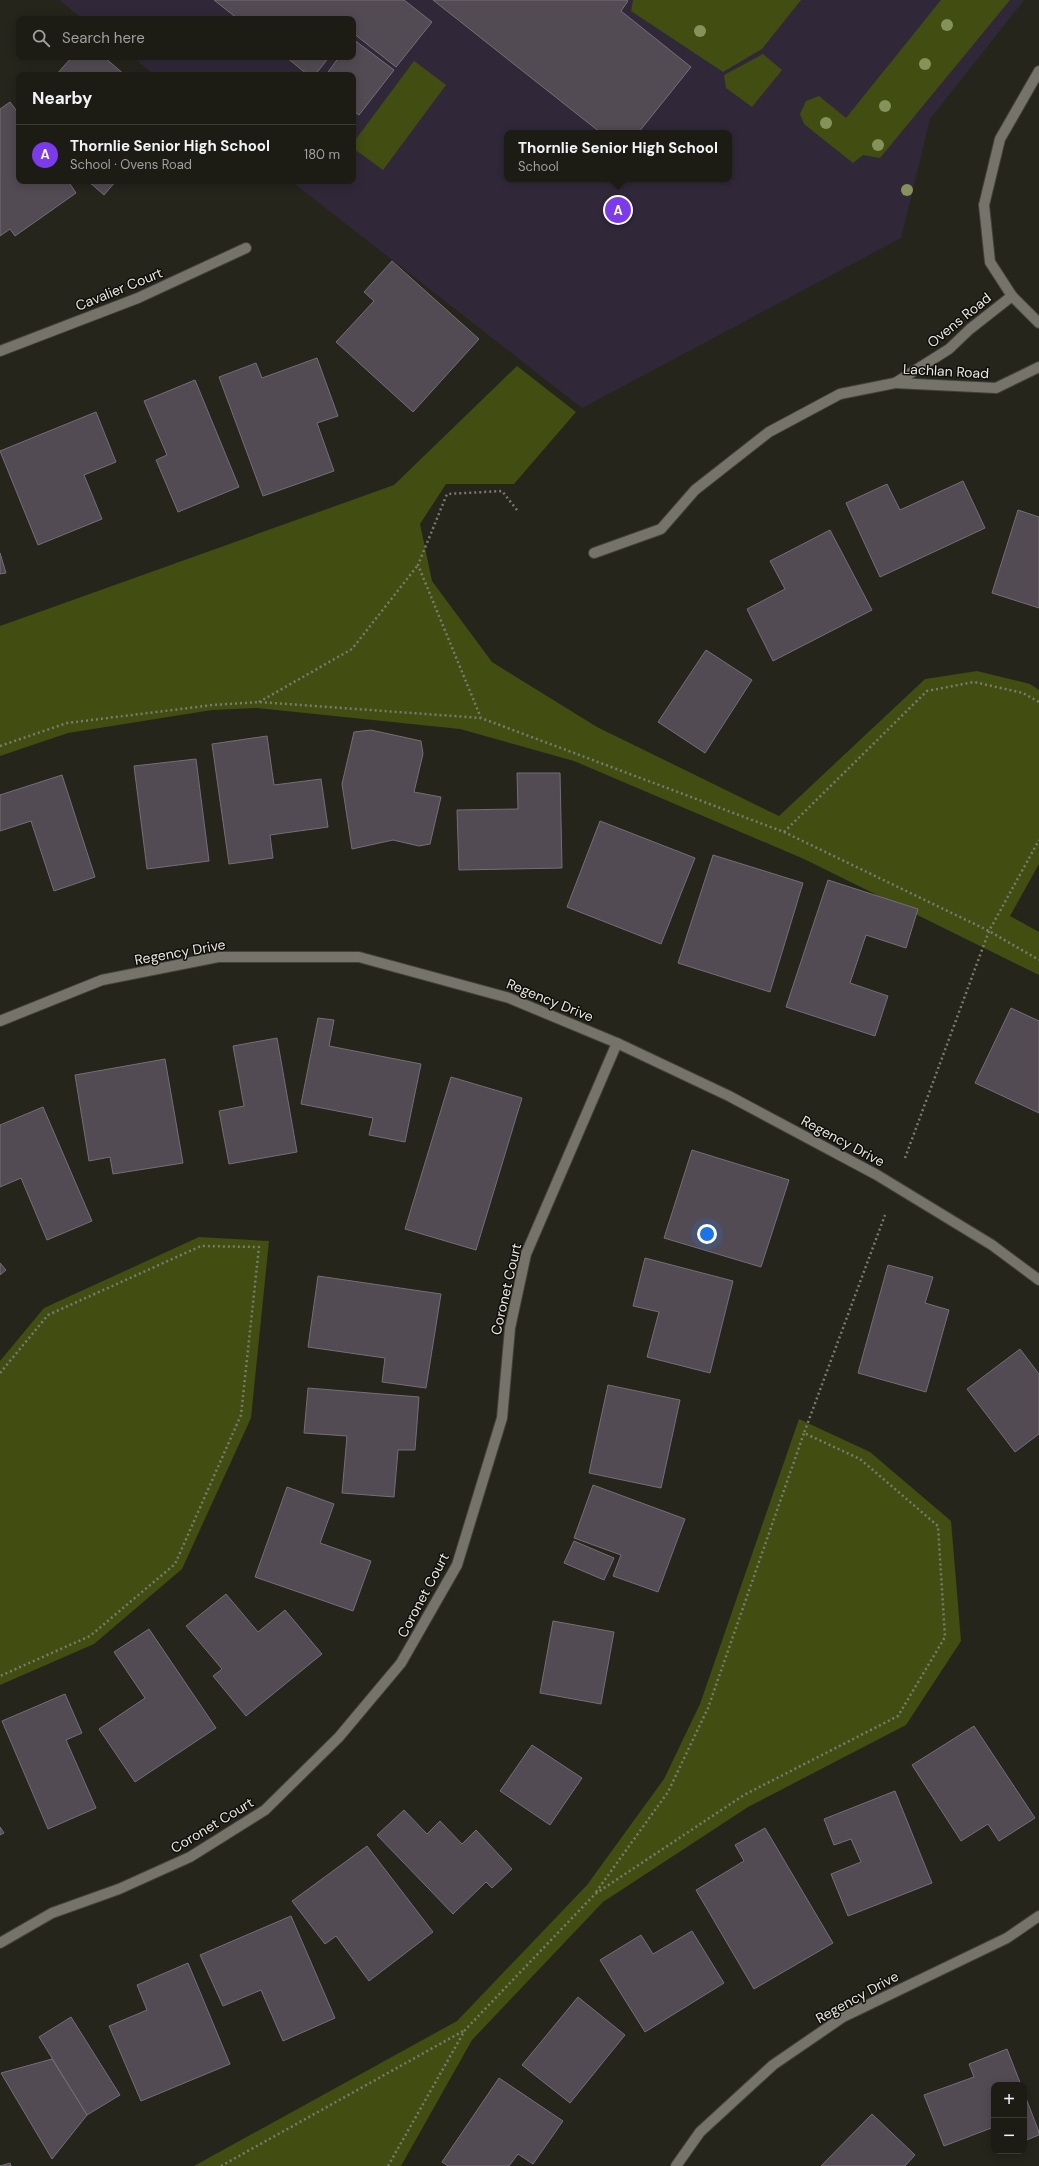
<!DOCTYPE html>
<html lang="en">
<head>
<meta charset="utf-8">
<style>
	body { margin:0; font-family:"DM Sans",sans-serif; background:#25251e; color:#f1f3f6 }
	.controls { position:absolute; right:12px; bottom:12px; display:grid; overflow:hidden; border-radius:8px; box-shadow:0 2px 10px #0003 }
	.controls button { width:36px; height:36px; display:grid; place-items:center; padding:0; border:0; border-bottom:1px solid #3a3a34; background:#1c1c15; color:#f1f3f6; font:20px sans-serif }
	.you { position:absolute; left:707px; top:1234px; width:14px; height:14px; margin:-10px; border:3px solid #fff; border-radius:50%; background:#1a73e8; box-shadow:0 0 0 6px #1a73e833 }
	.badge { display:grid; place-items:center; width:26px; height:26px; border-radius:50%; background:#7c3aed; color:#fff; font-size:13px; font-weight:700 }
	.pin { position:absolute; translate:-50% -50%; border:2px solid #fff; box-shadow:0 1px 4px #0006 }
	.popup { position:absolute; left:504px; top:130px; width:228px; height:52px; box-sizing:border-box; display:grid; place-content:center; border-radius:8px; background:#1c1c15; filter:drop-shadow(0 1px 3px #0005); font-size:13px; white-space:nowrap; color:#a0a1a0 }
	.popup b { font-size:15px; color:#f1f3f6 }
	.popup::after { content:''; position:absolute; left:50%; top:100%; margin-left:-8px; border:8px solid transparent; border-top-color:#1c1c15 }
	.list { margin:0; padding:0; list-style:none }
	h2 { display:flex; justify-content:space-between; align-items:center; height:52px; margin:0; padding:0 16px; font-size:17px }
	h2 small { font-size:13px; font-weight:400; color:#a0a1a0 }
	.list li { display:grid; grid-template-columns:26px 1fr auto; gap:12px; align-items:center; box-sizing:border-box; height:60px; padding:0 16px; border-top:1px solid #3a3a34 }
	.list b { display:block; font-size:15px; white-space:nowrap }
	.list p { margin:0; font-size:13px; white-space:nowrap; color:#a0a1a0 }
	.list em { font-size:13px; font-style:normal; color:#a0a1a0 }
	.icon { flex:none; width:22px; height:22px; fill:none; stroke:currentColor; stroke-width:2; stroke-linecap:round; stroke-linejoin:round }
	.map { position:relative; flex:none; width:1039px; height:2166px; overflow:hidden }
	.search { position:absolute; background:#1c1c15; box-shadow:0 2px 10px #0003; left:16px; top:16px; width:340px; height:44px; display:flex; align-items:center; gap:10px; box-sizing:border-box; padding:0 14px; border-radius:8px; color:#a0a1a0; font-size:15px }
	.panel { position:absolute; background:#1c1c15; box-shadow:0 2px 10px #0003; left:16px; top:72px; width:340px; height:112px; border-radius:8px }
	.map>svg:first-child { display:block }
	.education { fill:#302838; fill-rule:evenodd }
	.green { fill:#414d11 }
	.building { fill:#534b53; stroke:#766d75 }
	.lines { fill:none; stroke-linecap:round; stroke-linejoin:round }
	.minor-casing { stroke:#43423b; stroke-width:12 }
	.tertiary-casing { stroke:#43423b; stroke-width:12 }
	.path { stroke:#7b7a72; stroke-width:2.5; stroke-dasharray:2 3; stroke-linecap:butt }
	.minor { stroke:#76746a; stroke-width:10 }
	.tertiary { stroke:#76746a; stroke-width:10 }
	.tree { fill:#85925a }
	.labels { text-anchor:middle; dominant-baseline:central; stroke-width:3; stroke-linejoin:round; paint-order:stroke }
	.street-label { font-size:14px; fill:#e9e8e2; stroke:#0f0e0a }
</style>
</head>
<body>
<div class="map">
<svg width="1039" height="2166" viewBox="0 0 1039 2166">
	<rect width="100%" height="100%" fill="#26251c"/>
	<path class="education" d="M59,0H1024L930,119L901,238L582,408L291,181H353V75H155L132,57H353V19H83ZM507,133H729V179H507Z"/>
	<g class="green">
		<path d="M633,0H801L762,49L723,72L631,11Z"/>
		<path d="M941,0H1010L880,158L863,155L853,163L804,124L800,114L806,101L819,96L846,118Z"/>
		<path d="M763,54L782,70L752,107L726,88L724,75Z"/>
		<path d="M414,61L446,85L383,170L353,148V143Z"/>
		<path d="M517,366L576,412L514,484H446L420,524L432,581L492,662L597,727L779,816L925,679L977,671L1030,684L1039,690V864L1010,916L1039,932V975L804,859L574,761L460,729L257,708L212,710L68,733L0,756V626L394,485Z"/>
		<path d="M199,1237L269,1241L251,1418L182,1569L94,1644L0,1685V1361L44,1308Z"/>
		<path d="M799,1419L870,1452L951,1521L961,1641L906,1725L748,1807L603,1902L472,2040L401,2166H194L457,2021L587,1885L664,1779L700,1704Z"/>
	</g>
	<g class="building">
		<path d="M214,0H404L432,22L396,67L353,33V19H238Z"/>
		<path d="M433,0H626L628,1L621,11L691,67L638,133H601Z"/>
		<path d="M353,39L394,70L359,115L353,111V75H326L339,57H353Z"/>
		<path d="M72,57H104L125,75H56Z"/>
		<path d="M286,57H329L315,75H308Z"/>
		<path d="M10,102L19,114V181H68L76,193L15,236L10,229L0,236V109Z"/>
		<path d="M88,181H116L104,195Z"/>
		<path d="M392,261L479,339L413,412L336,342L374,301L364,292Z"/>
		<path d="M317,358L338,416L317,423L334,471L263,496L219,377L256,363L262,378Z"/>
		<path d="M195,380L239,487L178,512L156,460L167,455L144,401Z"/>
		<path d="M96,412L116,462L84,475L102,519L38,545L0,451Z"/>
		<path d="M963,481L985,528L880,577L846,503L887,484L900,510Z"/>
		<path d="M1018,510L1039,517V608L992,593Z"/>
		<path d="M830,530L872,610L773,661L747,609L785,589L770,561Z"/>
		<path d="M0,553L6,573L0,574Z"/>
		<path d="M706,650L752,680L705,753L658,722Z"/>
		<path d="M371,730L421,741L423,754L414,792L441,797L430,844L419,846L393,840L352,849L342,784L354,732Z"/>
		<path d="M267,736L274,785L321,779L328,827L270,835L273,858L229,864L212,744Z"/>
		<path d="M196,759L209,861L147,869L134,766Z"/>
		<path d="M517,773H560L562,868L459,870L457,810L518,809Z"/>
		<path d="M62,775L95,877L54,891L31,821L0,831V795Z"/>
		<path d="M600,821L695,858L661,944L567,907Z"/>
		<path d="M713,855L803,883L770,992L678,963Z"/>
		<path d="M828,880L918,909L906,948L866,935L850,983L888,996L875,1036L786,1007Z"/>
		<path d="M1011,1008L1039,1021V1113L975,1083Z"/>
		<path d="M318,1018L334,1020L329,1046L421,1064L405,1142L369,1135L373,1118L301,1104Z"/>
		<path d="M277,1038L297,1152L229,1164L219,1111L244,1106L233,1046Z"/>
		<path d="M165,1059L183,1163L113,1174L110,1157L89,1161L75,1075Z"/>
		<path d="M451,1077L522,1098L476,1250L405,1229Z"/>
		<path d="M43,1107L92,1221L47,1240L21,1178L0,1187V1125Z"/>
		<path d="M692,1150L789,1180L761,1267L664,1238Z"/>
		<path d="M645,1258L733,1281L710,1373L647,1357L659,1312L633,1306Z"/>
		<path d="M0,1263L6,1270L0,1275Z"/>
		<path d="M888,1265L933,1277L925,1303L949,1310L926,1392L858,1373Z"/>
		<path d="M318,1276L441,1294L426,1388L382,1382L385,1358L308,1347Z"/>
		<path d="M1020,1349L1039,1374V1434L1015,1452L967,1389Z"/>
		<path d="M608,1385L680,1400L661,1488L589,1473Z"/>
		<path d="M308,1388L419,1397L415,1450H398L394,1497L342,1493L347,1436L304,1433Z"/>
		<path d="M593,1485L685,1519L658,1592L613,1576L621,1555L574,1538Z"/>
		<path d="M287,1487L334,1504L320,1543L371,1561L353,1611L255,1577Z"/>
		<path d="M574,1541L614,1558L604,1580L564,1563Z"/>
		<path d="M226,1594L258,1632L285,1610L322,1654L246,1716L213,1676L222,1669L186,1626Z"/>
		<path d="M553,1621L614,1632L601,1704L540,1693Z"/>
		<path d="M149,1629L216,1728L135,1782L99,1729L145,1698L114,1652Z"/>
		<path d="M65,1694L82,1733L66,1740L96,1808L48,1829L2,1721Z"/>
		<path d="M974,1726L1035,1818L999,1841L988,1824L961,1841L912,1765Z"/>
		<path d="M532,1745L582,1778L550,1825L500,1791Z"/>
		<path d="M895,1791L932,1883L848,1916L831,1874L861,1862L851,1839L834,1845L824,1819Z"/>
		<path d="M404,1810L427,1834L440,1821L462,1844L476,1830L512,1869L492,1888L486,1882L453,1914L377,1835Z"/>
		<path d="M0,1827L4,1833L0,1835Z"/>
		<path d="M765,1828L833,1943L754,1989L696,1890L744,1861L735,1845Z"/>
		<path d="M367,1846L433,1932L369,1981L336,1936L325,1944L292,1901Z"/>
		<path d="M291,1916L335,2018L283,2041L261,1990L223,2006L200,1955Z"/>
		<path d="M692,1931L724,1983L645,2032L600,1960L641,1935L653,1954Z"/>
		<path d="M188,1963L230,2064L141,2101L109,2026L147,2010L137,1985Z"/>
		<path d="M578,1997L625,2035L570,2103L522,2065Z"/>
		<path d="M71,2017L120,2095L87,2115L39,2037Z"/>
		<path d="M1007,2049L1021,2085H994V2127L944,2146L924,2095L974,2077L969,2064Z"/>
		<path d="M52,2059L87,2115L52,2159L1,2073Z"/>
		<path d="M499,2078L563,2121L533,2164L518,2154L509,2166H448L442,2162Z"/>
		<path d="M1024,2093L1039,2132V2135L1024,2141Z"/>
		<path d="M872,2114L915,2155L905,2166H821Z"/>
		<path d="M10,2163L11,2166H0Z"/>
	</g>
	<g class="lines">
		<defs>
			<g id="minor">
				<path d="M0,351L138,298L246,248"/>
				<path d="M895,383L996,388L1039,367"/>
				<path d="M594,553L661,529L695,490L769,432L840,394L895,383L949,349L970,329L1012,296"/>
				<path d="M0,1021L102,980L218,957H359L509,998L617,1043L729,1096L877,1175L992,1245L1039,1280"/>
				<path d="M0,1943L52,1913L119,1889L190,1857L265,1810L339,1737L401,1663L457,1565L502,1418L510,1328L526,1254L617,1043"/>
				<path d="M676,2166L700,2132L773,2065L843,2017L1007,1938L1039,1916"/>
			</g>
			<path id="tertiary" d="M1039,71L1000,139L984,205L990,262L1012,296L1039,323"/>
		</defs>
		<use href="#minor" class="minor-casing"/>
		<use href="#tertiary" class="tertiary-casing"/>
		<g class="path">
			<path d="M517,510L502,491L447,494L418,565L481,718L784,832L989,931L1039,960"/>
			<path d="M259,702L352,649L418,565"/>
			<path d="M0,746L67,723L213,705L259,702L481,718"/>
			<path d="M784,832L927,691L974,682L1023,693L1039,702"/>
			<path d="M905,1158L989,931L1039,840"/>
			<path d="M0,1373L48,1315L201,1246L259,1247L241,1415L175,1564L90,1636L0,1676"/>
			<path d="M596,1892L668,1792L708,1708L804,1433"/>
			<path d="M221,2166L465,2030"/>
			<path d="M388,2166L465,2030L595,1894L744,1795L898,1716L945,1637L938,1526L860,1459L804,1433L885,1215"/>
		</g>
		<use href="#minor" class="minor"/>
		<use href="#tertiary" class="tertiary"/>
	</g>
	<g class="tree">
		<circle cx="947" cy="25" r="6"/>
		<circle cx="700" cy="31" r="6"/>
		<circle cx="925" cy="64" r="6"/>
		<circle cx="885" cy="106" r="6"/>
		<circle cx="826" cy="123" r="6"/>
		<circle cx="878" cy="145" r="6"/>
		<circle cx="907" cy="190" r="6"/>
	</g>
	<g class="labels">
		<g class="street-label">
			<text transform="translate(119 289) rotate(-22)">Cavalier Court</text>
			<text transform="translate(959 320) rotate(-39)">Ovens Road</text>
			<text transform="translate(946 371) rotate(3)">Lachlan Road</text>
			<text transform="translate(180 952) rotate(-10)">Regency Drive</text>
			<text transform="translate(550 1000) rotate(22)">Regency Drive</text>
			<text transform="translate(843 1141) rotate(28)">Regency Drive</text>
			<text transform="translate(506 1289) rotate(-77)">Coronet Court</text>
			<text transform="translate(423 1595) rotate(-62)">Coronet Court</text>
			<text transform="translate(212 1825) rotate(-31)">Coronet Court</text>
			<text transform="translate(857 1997) rotate(-29)">Regency Drive</text>
		</g>
	</g>
</svg>
<div class="controls">
<button>+</button>
<button>−</button>
</div>
<div class="you"></div>
<div class="pin badge" style="left:618px;top:210px">A</div>
<div class="popup"><b>Thornlie Senior High School</b>School</div>
<div class="search"><svg class="icon" aria-label="search" viewBox="0 0 24 24"><circle cx="10" cy="10" r="6"/><path d="M15 15l6 6"/></svg>Search here</div>
<section class="panel">
<h2>Nearby<small></small></h2>
<ul class="list">
<li><span class="badge">A</span><div><b>Thornlie Senior High School</b><p>School · Ovens Road</p></div><em>180 m</em></li>
</ul>
</section>
</div>
</body>
</html>
